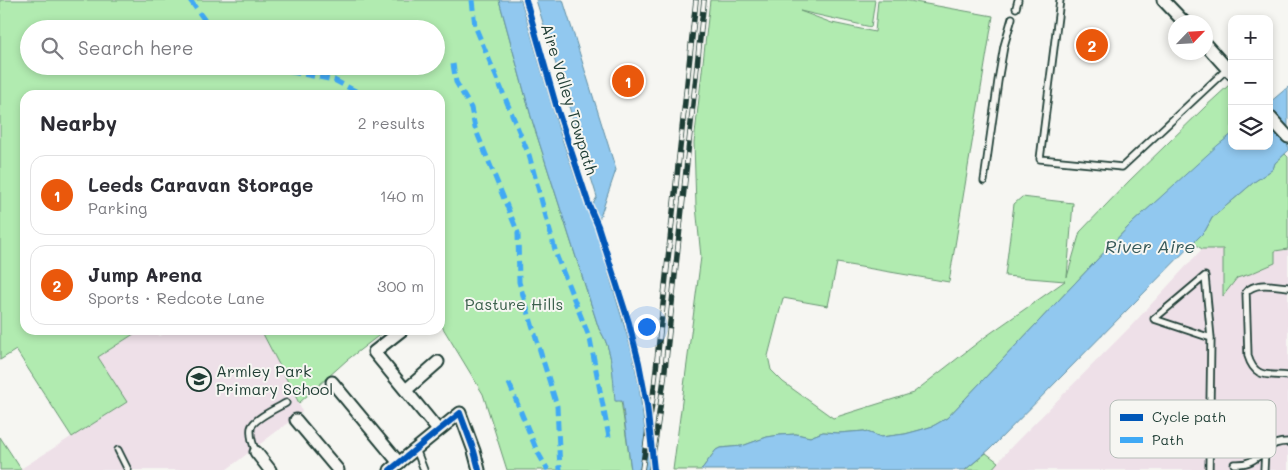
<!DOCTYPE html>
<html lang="en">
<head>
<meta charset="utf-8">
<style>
	body { margin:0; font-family:Mali,sans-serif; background:#f7f7f7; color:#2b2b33 }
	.controls { position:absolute; right:15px; top:15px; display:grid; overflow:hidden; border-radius:10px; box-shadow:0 2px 8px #0003 }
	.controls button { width:45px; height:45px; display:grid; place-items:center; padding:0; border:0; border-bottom:1px solid #e1e1e2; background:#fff; color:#2b2b33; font:25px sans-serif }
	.compass { position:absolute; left:1168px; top:15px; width:45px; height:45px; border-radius:50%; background:#fff; box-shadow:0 2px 8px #0003; rotate:65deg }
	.you { position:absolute; left:646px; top:326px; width:18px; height:18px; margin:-12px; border:4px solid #fff; border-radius:50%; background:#1a73e8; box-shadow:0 0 0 8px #1a73e833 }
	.badge { display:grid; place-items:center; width:32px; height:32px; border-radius:50%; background:#ea580c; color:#fff; font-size:16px; font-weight:700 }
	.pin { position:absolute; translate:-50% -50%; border:2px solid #fff; box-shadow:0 1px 5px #0006 }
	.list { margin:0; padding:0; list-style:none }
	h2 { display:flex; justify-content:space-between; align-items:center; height:65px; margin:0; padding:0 20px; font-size:21px }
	h2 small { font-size:16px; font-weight:400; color:#7c7c81 }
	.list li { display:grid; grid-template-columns:32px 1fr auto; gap:15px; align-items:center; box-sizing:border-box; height:80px; margin:0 10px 10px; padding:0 10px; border:1px solid #e1e1e2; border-radius:15px }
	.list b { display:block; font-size:19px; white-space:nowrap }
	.list p { margin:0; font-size:16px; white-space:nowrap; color:#7c7c81 }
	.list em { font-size:16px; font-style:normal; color:#7c7c81 }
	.icon { flex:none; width:28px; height:28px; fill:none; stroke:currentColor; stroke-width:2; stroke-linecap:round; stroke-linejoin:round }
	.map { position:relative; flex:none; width:1288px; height:470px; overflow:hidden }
	.search { position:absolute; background:#fff; box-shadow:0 2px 8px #0003; left:20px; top:20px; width:425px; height:55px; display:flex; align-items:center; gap:12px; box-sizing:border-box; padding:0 18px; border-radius:28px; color:#7c7c81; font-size:19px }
	.panel { position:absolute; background:#fff; box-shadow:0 2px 8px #0003; left:20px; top:90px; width:425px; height:245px; border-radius:15px }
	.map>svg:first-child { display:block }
	.built { fill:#eee0e8 }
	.green { fill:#b1ebb0; stroke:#689472; fill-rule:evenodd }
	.water { fill:#91c8ef; stroke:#6390a4 }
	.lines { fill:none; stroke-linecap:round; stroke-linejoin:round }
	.service-casing { stroke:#1f3d34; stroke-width:9 }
	.minor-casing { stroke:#1f3d34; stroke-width:15 }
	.service { stroke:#f6f6f2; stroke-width:5.5 }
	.minor { stroke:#f6f6f2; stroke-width:11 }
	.rail-casing { stroke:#1f3d34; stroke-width:5.5 }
	.rail { stroke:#f6f6f2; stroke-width:4; stroke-dasharray:11; stroke-linecap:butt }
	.quiet { stroke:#3fa9f5; stroke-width:5; stroke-dasharray:10 5; stroke-linecap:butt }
	.cycleway-casing { stroke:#f6f6f2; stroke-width:9 }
	.cycleway { stroke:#0057b8; stroke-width:6 }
	.labels { text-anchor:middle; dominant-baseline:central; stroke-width:4; stroke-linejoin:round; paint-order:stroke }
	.street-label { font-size:16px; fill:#1f3d34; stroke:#f6f6f2 }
	.park-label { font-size:16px; fill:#3c604d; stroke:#f6f6f2 }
	.poi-label { font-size:16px; fill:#1f3d34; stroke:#f6f6f2; text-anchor:start }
	.water-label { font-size:18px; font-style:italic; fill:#365959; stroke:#f6f6f2 }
	.key { fill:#f6f6f2; stroke:#b6beb9; stroke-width:1 }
	.key-label { font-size:14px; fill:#1f3d34 }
</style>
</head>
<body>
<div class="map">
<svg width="1288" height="470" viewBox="0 0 1288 470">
	<rect width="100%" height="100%" fill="#f6f6f2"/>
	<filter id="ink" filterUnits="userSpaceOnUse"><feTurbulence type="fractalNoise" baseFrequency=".02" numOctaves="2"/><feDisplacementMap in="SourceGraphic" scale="10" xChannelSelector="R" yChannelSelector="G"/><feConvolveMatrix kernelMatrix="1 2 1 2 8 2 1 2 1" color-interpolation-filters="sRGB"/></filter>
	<g filter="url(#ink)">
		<g class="built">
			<path d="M1223,248V295L1237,278L1250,274L1275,263V251L1288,249V470H991L1013,445L1132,325L1202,249Z"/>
			<path d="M140,330H151L160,336L171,330H261L299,403L302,412L226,470H19L126,402L98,357Z"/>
		</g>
		<g class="green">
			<path d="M0,0H499L532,120L599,329C613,349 613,377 616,401L621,400L631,470H507L483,394L440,323V95H25V330H140L98,357L127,402L72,437L16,350L0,360ZM29,29H436V66H29Z"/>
			<path d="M710,0H875L871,27L800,11L832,23L875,32L878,0H904L993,16L949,282L837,263L828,306L783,298L768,356L771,370L783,382L833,418L913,393L985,337L1065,281L1005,276L1014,204L1022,197L1073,203L1067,277L1080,232L1129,181L1205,107L1229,85L1232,88V134L1131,224L947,418L933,426L920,430L905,434L881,437L864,431L839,433L823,432L810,437L796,434L780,435L767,437L742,446L720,448L716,450L701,470H673L701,257L696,206L694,143Z"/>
			<path d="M1285,154L1288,157V249L1275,251V263L1250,274L1237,278L1223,296V249H1202L1193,243L1205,231L1212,218L1254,182L1273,169L1275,163Z"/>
			<path d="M261,330H386L347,360L299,403Z"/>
			<path d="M0,437L21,469L19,470H0Z"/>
			<path d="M986,453L998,462L991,470H965Z"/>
		</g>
		<g class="water">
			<path d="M499,0H521L559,130L582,197L589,211L597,197L536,0H563L616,170L599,220L595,227L632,352L639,386L650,470H631L622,401H615C613,377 613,349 599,329L532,120Z"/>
			<path d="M1288,87V151L1275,163L1273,169L1254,182L1212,218L1205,231L990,449L965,470H701L716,450L720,448L742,446L767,437L780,435L796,434L810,437L823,432L839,433L864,431L881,437L905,434L920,430L933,426L947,418L1131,224L1218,145L1232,134V146H1269V103Z"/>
		</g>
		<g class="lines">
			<defs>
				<g id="service">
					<path d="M1060,0L1040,159L1122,167L1227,69"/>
					<path d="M1016,8L1018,0"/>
					<path d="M984,181L998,81L1004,46L1012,18"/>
					<path d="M1288,287C1274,286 1256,281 1246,292L1248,356C1255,379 1268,374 1288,376"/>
					<path d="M416,449L424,470"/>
					<path d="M118,450L128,470"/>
					<path d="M1265,450C1273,444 1278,442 1288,442"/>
					<path d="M256,452C253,445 250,436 251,428C253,419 277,408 286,403"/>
					<path d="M1234,464C1248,465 1255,460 1265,450L1264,470"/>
					<path d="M1209,470L1211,338L1205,276L1154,319L1211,338"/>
				</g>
				<g id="minor">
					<path d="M1163,0L1184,22"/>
					<path d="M1206,45L1232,74"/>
					<path d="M1269,116L1288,137"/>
					<path d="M402,330L374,352L438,430"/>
					<path d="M332,382L399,463"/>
					<path d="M406,390L438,362"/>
					<path d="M296,420L338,470"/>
					<path d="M256,452L270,470"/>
					<path d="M390,470L460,413L474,451L479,470"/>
				</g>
			</defs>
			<use href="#service" class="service-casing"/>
			<use href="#minor" class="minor-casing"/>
			<use href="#service" class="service"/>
			<use href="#minor" class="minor"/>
			<defs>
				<g id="rail">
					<path d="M642,470L653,397L696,0"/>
					<path d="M651,470L664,379L704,0"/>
				</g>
			</defs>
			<use href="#rail" class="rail-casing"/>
			<use href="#rail" class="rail"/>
			<g class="quiet">
				<path d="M190,0L211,29"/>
				<path d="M472,0L475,26L529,155L557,257L590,339L609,437"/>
				<path d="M453,64L456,82L471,108L475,128L518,233L519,282L557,406L560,470"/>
				<path d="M260,66L334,80L363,95"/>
				<path d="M509,383L537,451L548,470"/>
			</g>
			<defs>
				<g id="cycleway">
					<path d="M526,0L556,105L589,205L598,226L629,323L639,363L647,405L654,470"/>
					<path d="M390,470L460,413L474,451L479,470"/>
				</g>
			</defs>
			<use href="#cycleway" class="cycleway-casing"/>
			<use href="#cycleway" class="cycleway"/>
		</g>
	</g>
	<defs>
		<symbol id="school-ring" viewBox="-11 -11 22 22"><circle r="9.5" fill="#f6f6f2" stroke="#1f3d34" stroke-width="1.5"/><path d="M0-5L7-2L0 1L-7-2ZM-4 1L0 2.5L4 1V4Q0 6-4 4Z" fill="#1f3d34"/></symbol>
	</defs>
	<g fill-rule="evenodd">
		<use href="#school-ring" x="185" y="365" width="28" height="28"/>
	</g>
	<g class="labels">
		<g class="street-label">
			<text transform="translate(570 99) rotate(73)">Aire Valley Towpath</text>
		</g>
		<g class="park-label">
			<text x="514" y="303">Pasture Hills</text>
		</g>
		<g class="poi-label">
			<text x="216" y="370">Armley Park<tspan x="216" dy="18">Primary School</tspan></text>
		</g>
		<g class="water-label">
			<text x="1150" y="246">River Aire</text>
		</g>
	</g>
	<rect x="1110" y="400" width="166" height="58" rx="8" class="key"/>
	<rect x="1120" y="414" width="23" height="7" fill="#0057b8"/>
	<rect x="1120" y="437" width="23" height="6" fill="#3fa9f5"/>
	<g class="key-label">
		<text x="1152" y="422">Cycle path</text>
		<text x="1152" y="445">Path</text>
	</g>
</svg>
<div class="controls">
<button>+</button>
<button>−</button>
<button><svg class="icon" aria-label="layers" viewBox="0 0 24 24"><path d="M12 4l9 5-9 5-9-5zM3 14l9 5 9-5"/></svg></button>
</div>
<svg class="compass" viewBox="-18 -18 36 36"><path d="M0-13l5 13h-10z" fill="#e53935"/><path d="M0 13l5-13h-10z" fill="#7c7c81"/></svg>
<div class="you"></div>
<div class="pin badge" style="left:628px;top:81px">1</div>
<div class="pin badge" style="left:1092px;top:45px">2</div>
<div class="search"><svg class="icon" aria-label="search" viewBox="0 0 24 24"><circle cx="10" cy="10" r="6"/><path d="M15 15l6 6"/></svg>Search here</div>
<section class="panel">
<h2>Nearby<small>2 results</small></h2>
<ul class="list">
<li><span class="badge">1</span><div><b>Leeds Caravan Storage</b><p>Parking</p></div><em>140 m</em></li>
<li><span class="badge">2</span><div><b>Jump Arena</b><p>Sports · Redcote Lane</p></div><em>300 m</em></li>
</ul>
</section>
</div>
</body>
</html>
